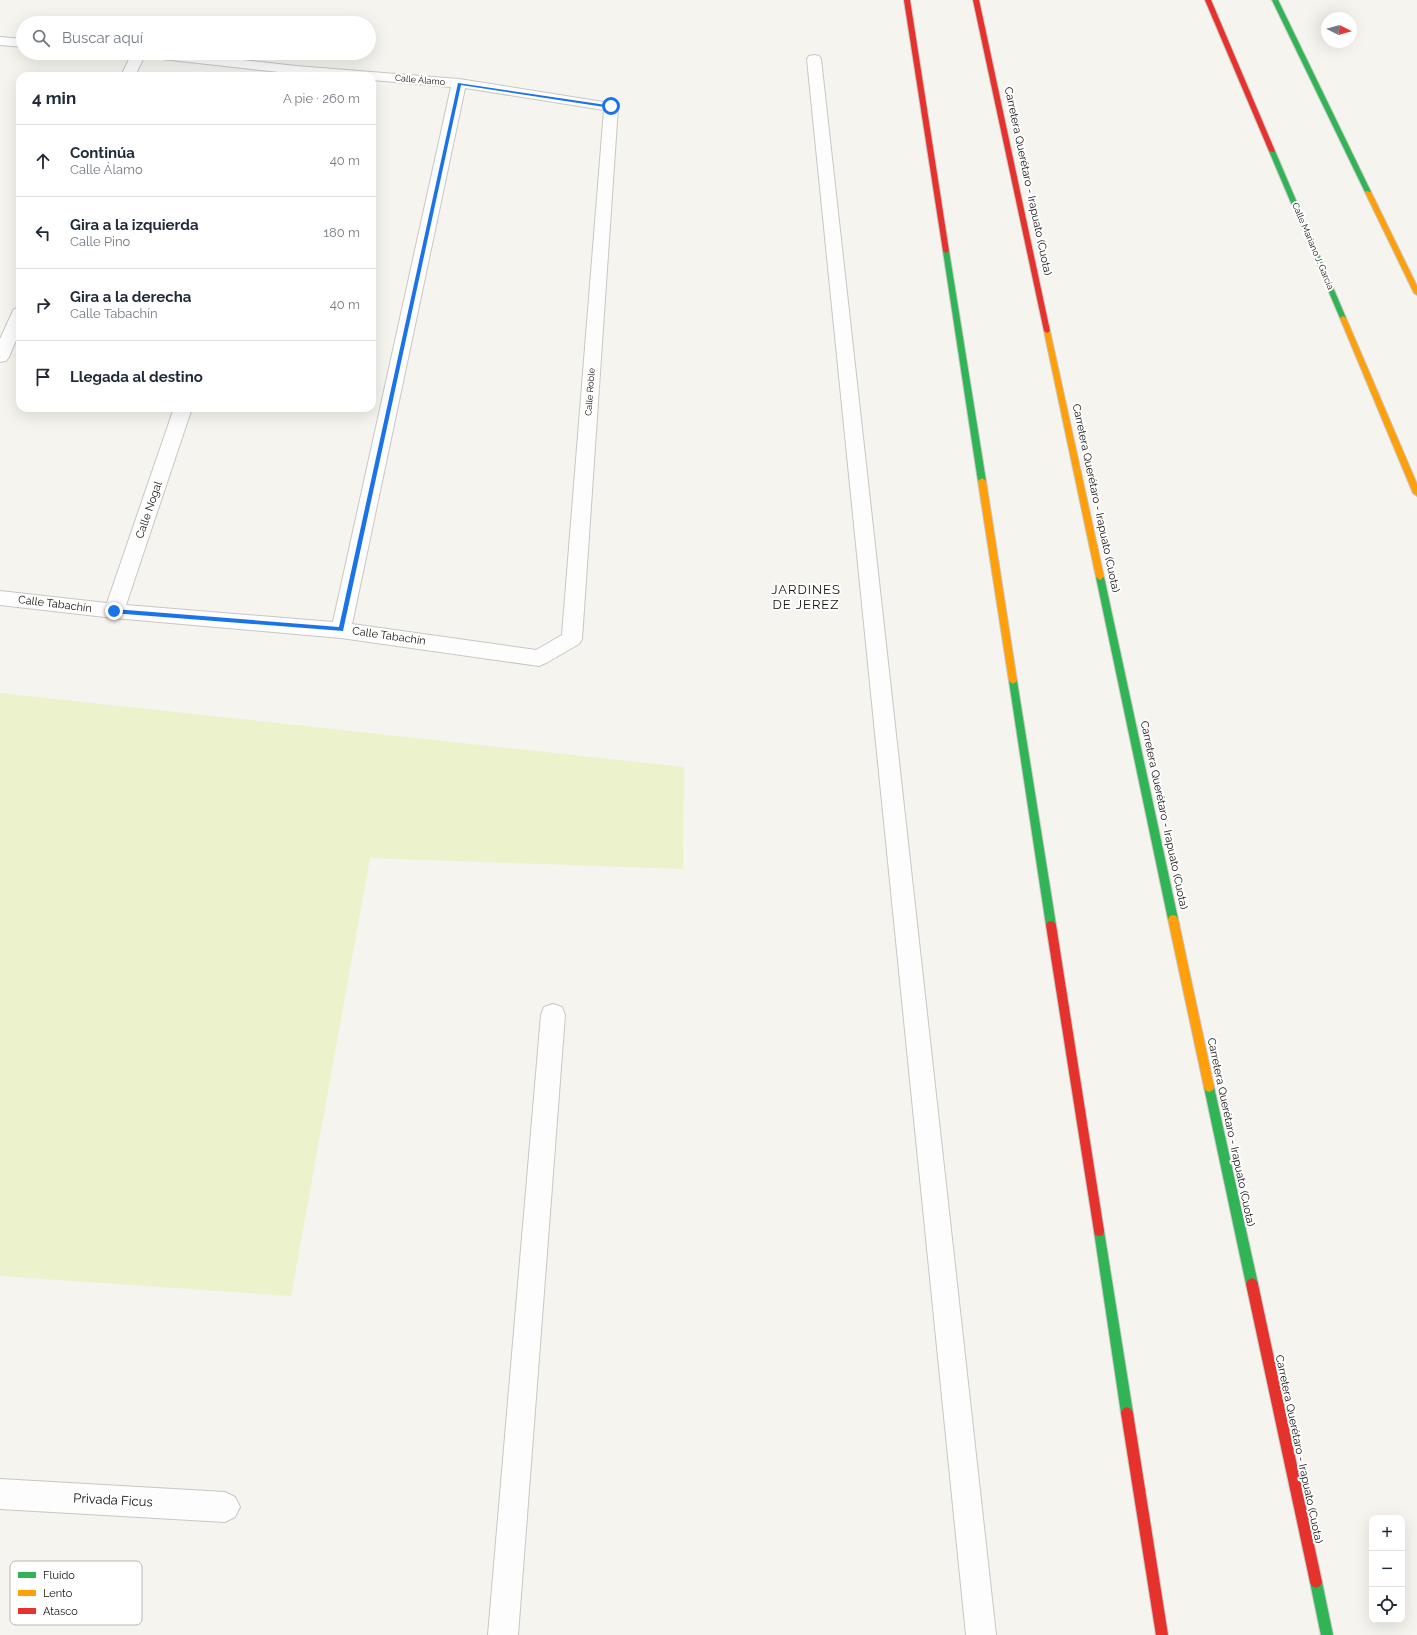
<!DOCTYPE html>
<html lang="es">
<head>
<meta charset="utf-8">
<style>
	body { margin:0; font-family:Raleway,sans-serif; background:#f2f2f3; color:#1f2937 }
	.controls { position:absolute; right:12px; bottom:12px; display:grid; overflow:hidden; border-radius:8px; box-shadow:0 4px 16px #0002 }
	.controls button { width:36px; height:36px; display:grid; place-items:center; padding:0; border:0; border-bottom:1px solid #e0e1e3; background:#fff; color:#1f2937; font:20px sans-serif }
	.compass { position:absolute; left:1321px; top:12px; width:36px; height:36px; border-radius:50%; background:#fff; box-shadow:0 4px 16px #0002; rotate:96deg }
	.stop { position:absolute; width:12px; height:12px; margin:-9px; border:3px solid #1a73e8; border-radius:50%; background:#fff }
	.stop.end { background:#1a73e8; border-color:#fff; box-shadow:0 1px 4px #0008 }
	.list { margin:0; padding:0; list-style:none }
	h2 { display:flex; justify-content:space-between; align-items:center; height:52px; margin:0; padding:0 16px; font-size:17px }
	h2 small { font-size:13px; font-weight:400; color:#747a83 }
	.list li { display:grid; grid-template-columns:26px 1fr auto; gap:12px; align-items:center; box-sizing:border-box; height:72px; padding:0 16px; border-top:1px solid #e0e1e3 }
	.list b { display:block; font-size:15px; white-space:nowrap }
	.list p { margin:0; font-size:13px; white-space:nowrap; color:#747a83 }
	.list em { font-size:13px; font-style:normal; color:#747a83 }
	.icon { flex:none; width:22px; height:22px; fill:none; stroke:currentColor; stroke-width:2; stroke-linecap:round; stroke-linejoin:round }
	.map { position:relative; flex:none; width:1417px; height:1635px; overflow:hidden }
	.search { position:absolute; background:#fff; box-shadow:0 4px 16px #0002; left:16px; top:16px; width:360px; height:44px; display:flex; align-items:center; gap:10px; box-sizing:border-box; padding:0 14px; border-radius:22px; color:#747a83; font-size:15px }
	.panel { position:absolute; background:#fff; box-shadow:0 4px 16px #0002; left:16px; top:72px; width:360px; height:340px; border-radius:12px }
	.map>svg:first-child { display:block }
	.green { fill:#ebf2cc }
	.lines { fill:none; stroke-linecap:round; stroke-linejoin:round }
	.street-casing { stroke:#c8c7c4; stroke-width:2 }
	.fast-casing { stroke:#c8c7c4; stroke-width:2 }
	.slow-casing { stroke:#c8c7c4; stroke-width:2 }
	.jam-casing { stroke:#c8c7c4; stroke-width:2 }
	.street { fill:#fefdfd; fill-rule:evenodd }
	.fast { fill:#30b455; fill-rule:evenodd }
	.slow { fill:#ff9f0a; fill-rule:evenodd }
	.jam { fill:#e5322d; fill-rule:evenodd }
	.route { fill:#1a73e8 }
	.labels { text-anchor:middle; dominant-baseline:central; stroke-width:4; stroke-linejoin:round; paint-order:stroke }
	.far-street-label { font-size:9px; fill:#12110e; stroke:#fff }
	.street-label { font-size:11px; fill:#12110e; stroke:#fff }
	.quarter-label { font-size:13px; letter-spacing:1px; fill:#12110e; stroke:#fff }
	.near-street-label { font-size:13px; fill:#12110e; stroke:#fff }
	.key { fill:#fff; stroke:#b8b8b7; stroke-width:1 }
	.key-label { font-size:11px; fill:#12110e }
</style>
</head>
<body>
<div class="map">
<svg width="1417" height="1635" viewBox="0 0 1417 1635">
	<rect width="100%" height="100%" fill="#f5f4ef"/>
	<path class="green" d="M0,693L684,767L683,869L370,858L291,1296L0,1276Z"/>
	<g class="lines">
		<defs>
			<g id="street">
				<path d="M0,37L23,39V47L0,45Z"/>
				<path d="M132,53H179L296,66L459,79L616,104L618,107L582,639L579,644L546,663L539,666L341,638L114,618L0,605V591L107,603L174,408H192L126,605L333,622L451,87L372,80V76H319L296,74L144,57L135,76H121ZM465,88L604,110L562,635L536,650L352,624Z"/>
				<path d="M814,55L819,56L821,59L996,1635H966L807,59L809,56Z"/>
				<path d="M20,308V331L9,357L6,361L0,362V339L12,313L14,309Z"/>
				<path d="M553,1004L562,1007L565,1015L518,1635H488L541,1015L544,1007Z"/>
				<path d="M0,1479L225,1492L235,1497L240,1507L235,1517L225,1522L0,1509Z"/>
			</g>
			<g id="fast">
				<path d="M1272,0H1278L1371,192L1370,193L1365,192Z"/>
				<path d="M1272,149L1275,151L1346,318L1345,319L1343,320L1340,318L1269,151Z"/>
				<path d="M946,249L949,251L986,481L982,484L978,481L943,251Z"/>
				<path d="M1100,574L1104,577L1178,919L1176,922L1173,923L1170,922L1168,919L1096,577Z"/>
				<path d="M1013,678L1017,681L1056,925L1054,928L1051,929L1048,928L1046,925L1009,681Z"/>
				<path d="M1209,1082L1213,1084L1214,1087L1258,1284L1256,1288L1252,1290L1248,1288L1246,1284L1204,1087L1205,1084Z"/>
				<path d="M1099,1226L1103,1227L1104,1231L1133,1413L1131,1417L1127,1419L1123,1417L1121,1413L1094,1231L1095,1227Z"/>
				<path d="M1316,1576L1320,1578L1322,1582L1333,1635H1321L1310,1582L1312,1578Z"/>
			</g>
			<g id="slow">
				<path d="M1366,191L1371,192L1417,286V295L1414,293L1365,192Z"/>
				<path d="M1343,316L1346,318L1417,484V496L1413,493L1340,318Z"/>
				<path d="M1045,329H1049L1050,331L1104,577L1100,580L1096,577L1044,331Z"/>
				<path d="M982,478L986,481L1017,681L1013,684L1009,681L978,481Z"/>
				<path d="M1173,915L1176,916L1178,919L1214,1087L1213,1090L1209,1092L1205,1090L1204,1087L1168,919L1170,916Z"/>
			</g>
			<g id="jam">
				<path d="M904,0H910L949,251L946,253L943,251Z"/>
				<path d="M973,0H979L1050,331L1047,333L1044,331Z"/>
				<path d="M1205,0H1211L1275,151L1274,152L1269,151Z"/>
				<path d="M1051,921L1054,922L1056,925L1104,1231L1103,1235L1099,1236L1095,1235L1094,1231L1046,925L1048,922Z"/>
				<path d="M1252,1278L1256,1280L1258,1284L1322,1582L1320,1586L1316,1588L1312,1586L1310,1582L1246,1284L1248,1280Z"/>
				<path d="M1127,1407L1131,1409L1133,1413L1168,1635H1156L1121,1413L1123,1409Z"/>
			</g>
		</defs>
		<use href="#street" class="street-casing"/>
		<use href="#fast" class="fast-casing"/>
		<use href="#slow" class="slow-casing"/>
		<use href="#jam" class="jam-casing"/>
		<use href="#street" class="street"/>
		<use href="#fast" class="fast"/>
		<use href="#slow" class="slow"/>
		<use href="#jam" class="jam"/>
	</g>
	<path class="route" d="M458,83L613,106L611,108L461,85L343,631L112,613V610L114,609L339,627Z"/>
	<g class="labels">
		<g class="far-street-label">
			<text transform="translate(420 80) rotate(5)">Calle Álamo</text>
			<text transform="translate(1313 246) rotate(67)">Calle Mariano J. García</text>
			<text transform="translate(590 392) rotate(-86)">Calle Roble</text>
		</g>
		<g class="street-label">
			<text transform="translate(1028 181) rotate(78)">Carretera Querétaro - Irapuato (Cuota)</text>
			<text transform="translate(1096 498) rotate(78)">Carretera Querétaro - Irapuato (Cuota)</text>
			<text transform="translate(149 510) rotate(-71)">Calle Nogal</text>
			<text transform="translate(55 604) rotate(7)">Calle Tabachín</text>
			<text transform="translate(389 636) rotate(8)">Calle Tabachín</text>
			<text transform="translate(1164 815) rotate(78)">Carretera Querétaro - Irapuato (Cuota)</text>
			<text transform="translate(1231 1132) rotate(78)">Carretera Querétaro - Irapuato (Cuota)</text>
			<text transform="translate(1299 1449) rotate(78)">Carretera Querétaro - Irapuato (Cuota)</text>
		</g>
		<g class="quarter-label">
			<text x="806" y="589">JARDINES<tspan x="806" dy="15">DE JEREZ</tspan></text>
		</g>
		<g class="near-street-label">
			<text transform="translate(113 1500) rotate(3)">Privada Ficus</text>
		</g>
	</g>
	<rect x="10" y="1561" width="132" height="64" rx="6" class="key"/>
	<rect x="18" y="1572" width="18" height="6" fill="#30b455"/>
	<rect x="18" y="1590" width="18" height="6" fill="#ff9f0a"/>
	<rect x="18" y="1608" width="18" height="6" fill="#e5322d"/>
	<g class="key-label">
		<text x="43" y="1579">Fluido</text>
		<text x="43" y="1597">Lento</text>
		<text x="43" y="1615">Atasco</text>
	</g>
</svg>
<div class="controls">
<button>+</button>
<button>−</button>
<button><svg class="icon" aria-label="locate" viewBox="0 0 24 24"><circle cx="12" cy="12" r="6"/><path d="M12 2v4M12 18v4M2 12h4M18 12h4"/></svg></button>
</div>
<svg class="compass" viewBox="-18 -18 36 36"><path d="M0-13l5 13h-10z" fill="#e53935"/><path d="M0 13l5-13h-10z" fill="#747a83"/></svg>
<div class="stop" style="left:611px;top:106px"></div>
<div class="stop end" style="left:114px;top:611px"></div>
<div class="search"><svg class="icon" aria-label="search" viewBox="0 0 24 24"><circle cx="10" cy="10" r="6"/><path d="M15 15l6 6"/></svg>Buscar aquí</div>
<section class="panel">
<h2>4 min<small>A pie · 260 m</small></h2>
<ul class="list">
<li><svg class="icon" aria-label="ahead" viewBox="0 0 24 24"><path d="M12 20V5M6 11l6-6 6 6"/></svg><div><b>Continúa</b><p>Calle Álamo</p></div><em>40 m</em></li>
<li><svg class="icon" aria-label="left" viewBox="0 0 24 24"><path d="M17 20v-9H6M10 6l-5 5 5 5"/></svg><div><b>Gira a la izquierda</b><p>Calle Pino</p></div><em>180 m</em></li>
<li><svg class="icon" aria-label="right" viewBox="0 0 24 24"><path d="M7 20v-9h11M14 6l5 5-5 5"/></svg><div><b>Gira a la derecha</b><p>Calle Tabachín</p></div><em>40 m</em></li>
<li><svg class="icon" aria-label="arrive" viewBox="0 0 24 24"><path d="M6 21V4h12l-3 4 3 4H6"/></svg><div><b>Llegada al destino</b></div></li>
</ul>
</section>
</div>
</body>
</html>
